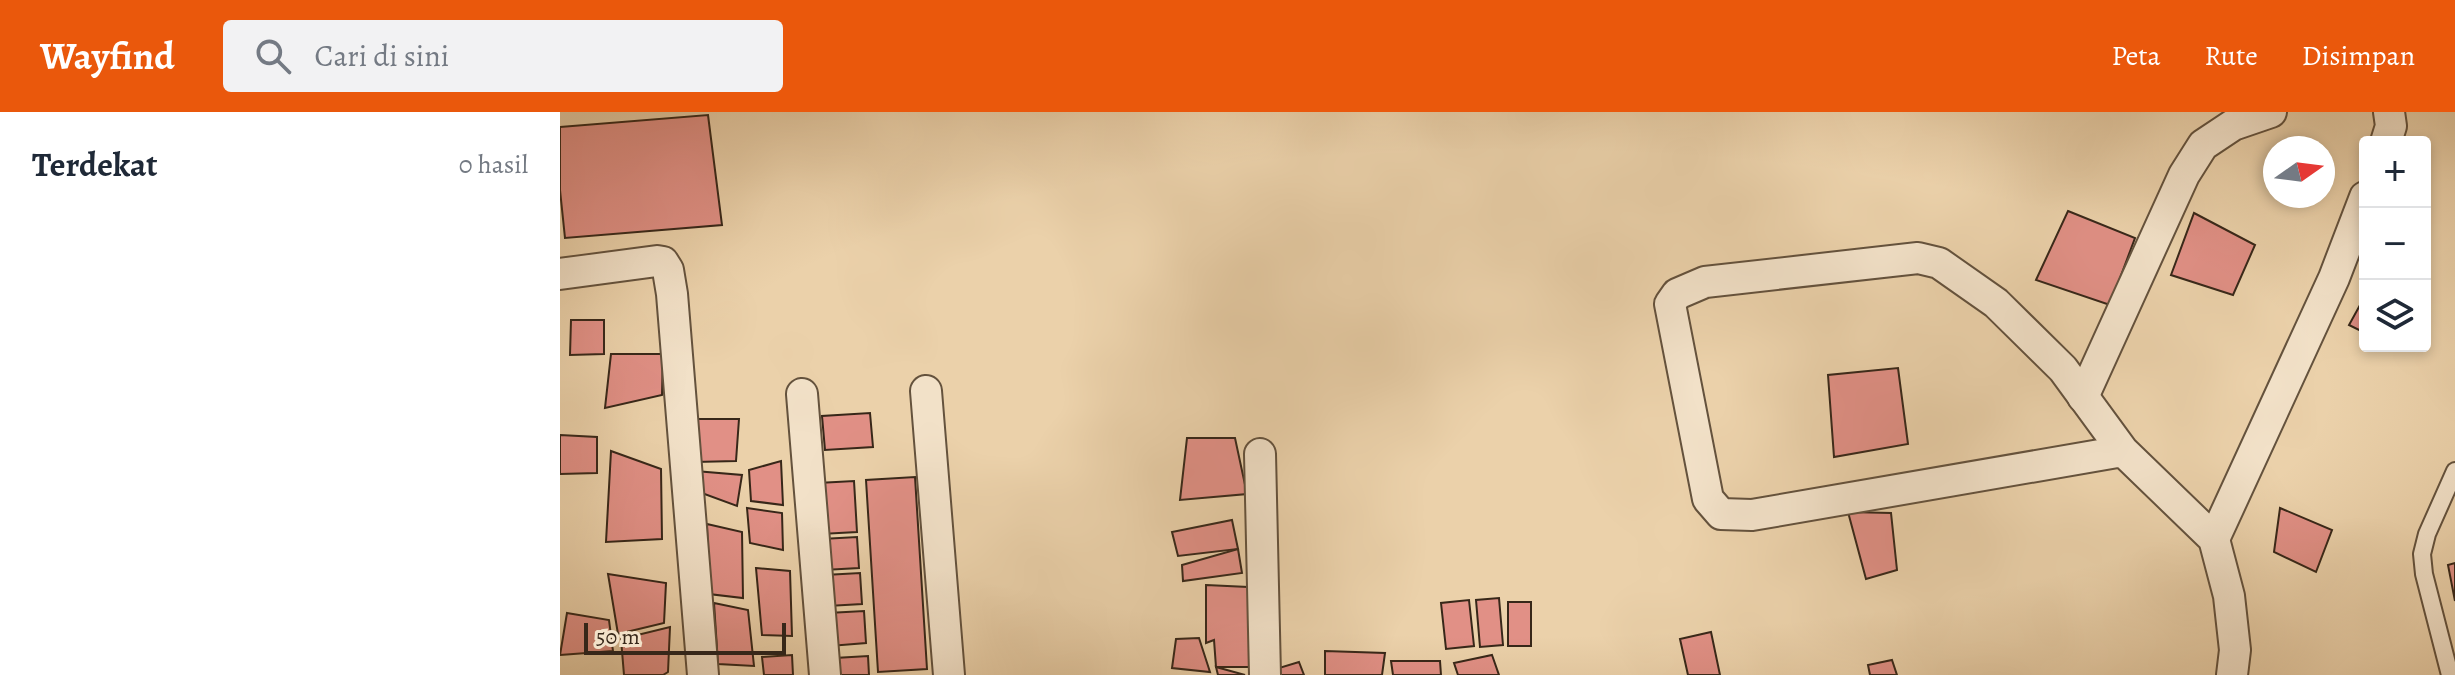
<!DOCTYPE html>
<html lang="id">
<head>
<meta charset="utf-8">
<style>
	body { margin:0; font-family:Alegreya,serif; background:#f2f2f3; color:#1f2937 }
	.controls { position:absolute; right:24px; top:24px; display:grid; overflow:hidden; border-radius:8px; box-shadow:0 4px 12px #0003 }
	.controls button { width:72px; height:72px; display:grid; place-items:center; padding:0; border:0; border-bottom:2px solid #e0e1e3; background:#fff; color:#1f2937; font:40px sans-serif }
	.compass { position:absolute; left:1703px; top:24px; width:72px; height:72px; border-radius:50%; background:#fff; box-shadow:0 4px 12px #0003; rotate:76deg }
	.scale { position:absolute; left:24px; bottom:20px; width:202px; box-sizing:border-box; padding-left:8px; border:4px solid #372719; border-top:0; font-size:22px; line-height:28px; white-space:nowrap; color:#372719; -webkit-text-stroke:6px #f2e1c8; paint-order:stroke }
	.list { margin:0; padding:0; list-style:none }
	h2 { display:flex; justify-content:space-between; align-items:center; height:104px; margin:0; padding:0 32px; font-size:34px }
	h2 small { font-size:26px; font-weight:400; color:#747a83 }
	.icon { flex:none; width:44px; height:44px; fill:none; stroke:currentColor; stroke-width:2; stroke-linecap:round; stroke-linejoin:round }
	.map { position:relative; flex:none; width:1895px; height:563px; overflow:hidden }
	header { display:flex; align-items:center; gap:48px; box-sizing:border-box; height:112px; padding:0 40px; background:#ea580c; color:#fff }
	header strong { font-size:38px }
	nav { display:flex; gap:44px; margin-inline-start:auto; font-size:28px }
	.search { width:560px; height:72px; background:#f2f2f3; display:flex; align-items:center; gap:20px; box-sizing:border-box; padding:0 28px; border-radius:8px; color:#747a83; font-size:30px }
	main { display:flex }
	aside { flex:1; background:#fff }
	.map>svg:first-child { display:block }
	.building { fill:#e19086; stroke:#372719; stroke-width:2 }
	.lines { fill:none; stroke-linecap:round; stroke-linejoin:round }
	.service-casing { stroke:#64523d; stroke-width:20 }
	.minor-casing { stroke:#64523d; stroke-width:34 }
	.service { stroke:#f2e1c8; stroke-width:16 }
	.minor { stroke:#f2e1c8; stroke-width:30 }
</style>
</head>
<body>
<header>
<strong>Wayfind</strong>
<div class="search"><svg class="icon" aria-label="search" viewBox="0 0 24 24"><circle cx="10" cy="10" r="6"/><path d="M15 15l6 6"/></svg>Cari di sini</div>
<nav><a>Peta</a><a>Rute</a><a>Disimpan</a></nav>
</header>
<main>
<aside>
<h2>Terdekat<small>0 hasil</small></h2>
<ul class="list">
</ul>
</aside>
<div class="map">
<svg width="1895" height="563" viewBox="0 0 1895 563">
	<rect width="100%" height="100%" fill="#ebd1aa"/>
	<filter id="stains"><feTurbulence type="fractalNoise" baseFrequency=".0025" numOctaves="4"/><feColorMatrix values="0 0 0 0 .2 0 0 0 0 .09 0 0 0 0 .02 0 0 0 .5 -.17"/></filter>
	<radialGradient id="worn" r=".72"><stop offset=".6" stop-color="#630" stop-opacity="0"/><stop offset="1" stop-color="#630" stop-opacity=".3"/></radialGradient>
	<g class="building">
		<path d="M148,3L162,113L5,126L0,78V15Z"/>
		<path d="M1508,99L1575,126L1550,193L1476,168Z"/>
		<path d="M1634,101L1695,133L1673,183L1611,163Z"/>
		<path d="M1805,184V221L1789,213Z"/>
		<path d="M11,208H44V242L10,243Z"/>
		<path d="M51,242H103L102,283L45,296Z"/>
		<path d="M1338,256L1348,332L1274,345L1268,263Z"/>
		<path d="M310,301L313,335L265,338L262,304Z"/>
		<path d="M135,307H179L176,349L135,350Z"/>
		<path d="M0,323L37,325V361L0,362Z"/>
		<path d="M627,326H675L687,382L620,388Z"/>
		<path d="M51,339L101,357L102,427L46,430Z"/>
		<path d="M221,349L223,393L191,389L189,358Z"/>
		<path d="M135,359L182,363L177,394L139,380Z"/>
		<path d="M355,365L367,557L318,560L306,368Z"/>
		<path d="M294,369L297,420L261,422L258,371Z"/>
		<path d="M187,396L222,401L223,438L190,431Z"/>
		<path d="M1720,396L1772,418L1756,460L1714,440Z"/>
		<path d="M1288,400L1331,401L1337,458L1306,467Z"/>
		<path d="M672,408L678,437L618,444L612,420Z"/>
		<path d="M147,412L182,420L183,486L149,482Z"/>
		<path d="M297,425L299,456L264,458L262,427Z"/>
		<path d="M678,437L682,461L623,469L622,453Z"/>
		<path d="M1895,451V489L1888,453Z"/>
		<path d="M196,456L230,459L232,524L202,523Z"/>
		<path d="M300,461L302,492L268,494L265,463Z"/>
		<path d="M48,462L106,471L104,511L58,522Z"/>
		<path d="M646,473L688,475L695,555H656L654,528L646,531Z"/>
		<path d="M939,486L943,533L920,535L916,488Z"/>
		<path d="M909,488L914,534L886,537L881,491Z"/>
		<rect x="948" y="490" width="23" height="44"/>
		<path d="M154,491L188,498L194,554L158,552Z"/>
		<path d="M304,499L306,531L270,534L268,501Z"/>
		<path d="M7,501L49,508L53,539L0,543Z"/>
		<path d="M110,515L108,560L103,563H64L61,527Z"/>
		<path d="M1151,520L1160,563H1128L1120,527Z"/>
		<path d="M639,526L650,560L612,556L616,527Z"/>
		<path d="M765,539L825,541L822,563H765Z"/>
		<path d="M232,543L233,563H204L202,545Z"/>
		<path d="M932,543L939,563H898L894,551Z"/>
		<path d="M308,544L309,563H276L275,546Z"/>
		<path d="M1332,548L1337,563H1310L1308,553Z"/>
		<path d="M831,549H880L881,563H833Z"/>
		<path d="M739,550L744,563H709V559Z"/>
		<path d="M656,555L685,563H658Z"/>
	</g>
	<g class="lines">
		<defs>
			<path id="service" d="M1890,563L1864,462L1862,442L1867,422L1895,359"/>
			<g id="minor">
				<path d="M1826,30L1831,14L1829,0"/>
				<path d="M0,162L97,149L103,150L108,158L112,182L143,563"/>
				<path d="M366,279L389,563"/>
				<path d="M242,282L265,563"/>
				<path d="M1523,285L1624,63L1643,33L1673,13L1711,0"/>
				<path d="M1563,339L1192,403L1161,402L1148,387L1110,192L1117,182L1145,170L1358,146L1379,151L1436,191L1503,257L1563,339L1654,427L1669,484L1675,538L1672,563"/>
				<path d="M700,342L705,563"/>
				<path d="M1654,427L1774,166L1805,85"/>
			</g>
		</defs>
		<use href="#service" class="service-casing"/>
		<use href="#minor" class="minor-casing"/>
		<use href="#service" class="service"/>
		<use href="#minor" class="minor"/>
	</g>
	<rect width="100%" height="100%" filter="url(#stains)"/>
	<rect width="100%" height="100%" fill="url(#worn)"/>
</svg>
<div class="controls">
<button>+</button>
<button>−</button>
<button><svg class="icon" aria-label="layers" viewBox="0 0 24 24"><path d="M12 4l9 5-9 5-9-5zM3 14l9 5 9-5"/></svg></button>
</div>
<svg class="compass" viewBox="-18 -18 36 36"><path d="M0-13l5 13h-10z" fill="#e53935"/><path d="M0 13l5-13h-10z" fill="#747a83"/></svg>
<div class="scale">50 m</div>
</div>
</main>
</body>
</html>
